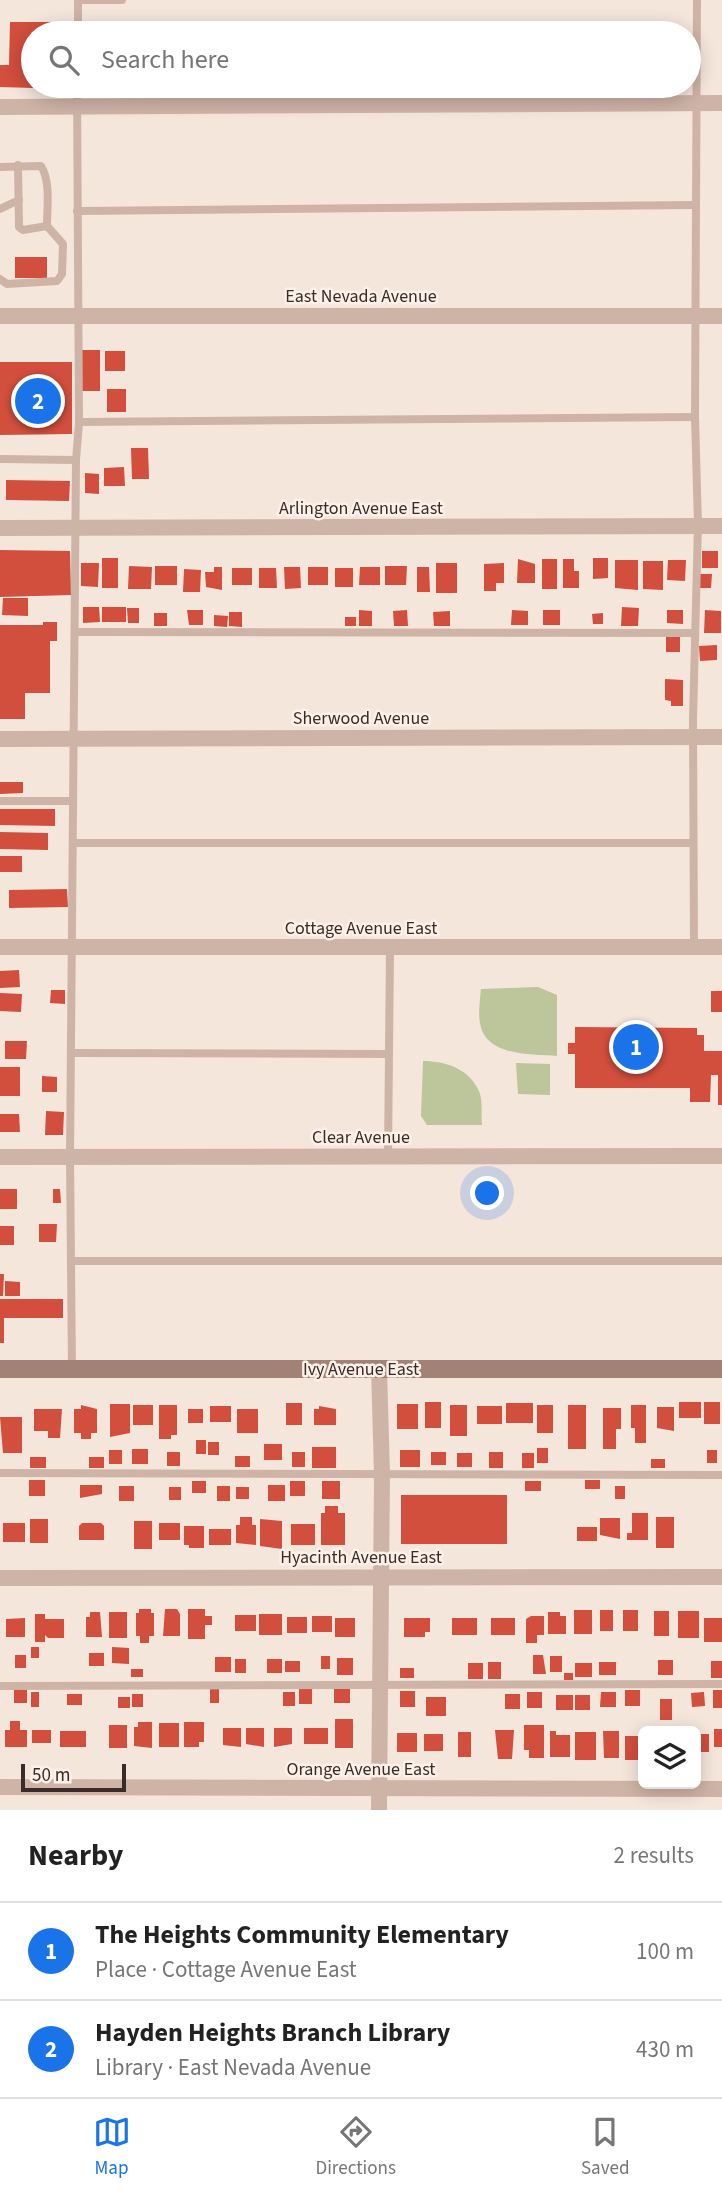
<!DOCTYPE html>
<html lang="en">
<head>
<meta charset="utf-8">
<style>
	body { margin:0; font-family:"Source Sans 3",sans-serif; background:#f6f6f6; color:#222 }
	.controls { position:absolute; right:21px; bottom:21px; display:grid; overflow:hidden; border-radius:10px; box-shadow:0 4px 18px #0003 }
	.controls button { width:63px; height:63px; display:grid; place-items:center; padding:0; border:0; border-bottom:2px solid #e0e0e0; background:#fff; color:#222; font:35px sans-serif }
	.scale { position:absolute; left:21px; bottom:18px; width:105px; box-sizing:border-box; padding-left:7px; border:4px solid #3a2b28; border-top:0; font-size:19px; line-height:24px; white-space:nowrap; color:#3a2b28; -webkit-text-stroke:5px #fcf1e9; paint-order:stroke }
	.you { position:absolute; left:488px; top:1194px; width:24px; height:24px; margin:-18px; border:5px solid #fff; border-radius:50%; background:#1a73e8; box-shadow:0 0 0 10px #1a73e833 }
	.badge { display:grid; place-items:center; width:46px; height:46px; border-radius:50%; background:#1a73e8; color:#fff; font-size:23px; font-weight:700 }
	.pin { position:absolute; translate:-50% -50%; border:4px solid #fff; box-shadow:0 2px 7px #0006 }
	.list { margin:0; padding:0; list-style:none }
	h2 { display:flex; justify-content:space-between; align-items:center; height:91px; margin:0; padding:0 28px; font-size:30px }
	h2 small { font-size:23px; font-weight:400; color:#767676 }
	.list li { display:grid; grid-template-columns:46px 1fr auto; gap:21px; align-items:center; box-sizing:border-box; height:98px; padding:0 28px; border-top:2px solid #e0e0e0 }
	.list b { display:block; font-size:26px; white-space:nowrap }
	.list p { margin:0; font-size:23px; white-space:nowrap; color:#767676 }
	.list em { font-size:23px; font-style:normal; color:#767676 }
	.icon { flex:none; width:38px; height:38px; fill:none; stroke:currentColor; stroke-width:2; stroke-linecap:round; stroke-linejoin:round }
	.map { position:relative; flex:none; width:722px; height:1810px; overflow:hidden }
	.search { position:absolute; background:#fff; box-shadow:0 4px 18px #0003; left:21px; right:21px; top:21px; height:77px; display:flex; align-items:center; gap:18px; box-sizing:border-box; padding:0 24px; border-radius:38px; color:#767676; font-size:26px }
	.sheet { height:287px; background:#fff }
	nav { display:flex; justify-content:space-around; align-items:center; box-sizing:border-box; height:98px; border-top:2px solid #e0e0e0; background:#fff; font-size:19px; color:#767676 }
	nav a { display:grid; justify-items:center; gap:4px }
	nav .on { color:#1a73e8 }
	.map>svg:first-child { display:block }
	.green { fill:#bcc69a }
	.building { fill:#d24e3d }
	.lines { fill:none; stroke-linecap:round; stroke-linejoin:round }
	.lane { stroke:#ceb4a6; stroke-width:8 }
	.street { stroke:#ceb4a6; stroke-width:16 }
	.secondary { stroke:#a28277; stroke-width:18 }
	.labels { text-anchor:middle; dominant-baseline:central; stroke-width:5; stroke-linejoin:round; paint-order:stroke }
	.street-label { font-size:18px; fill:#3a2b28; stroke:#fcf1e9 }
</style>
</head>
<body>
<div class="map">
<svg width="722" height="1810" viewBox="0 0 722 1810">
	<rect width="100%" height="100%" fill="#f5e6dc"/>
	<g class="green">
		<path d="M538,987L557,995V1056C533,1054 485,1057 480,1023C478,1013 480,1000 481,989Z"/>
		<path d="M423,1061C446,1061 469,1069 479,1091C483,1100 481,1115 482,1125H427L421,1116Z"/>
		<path d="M516,1063L550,1064V1095L518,1094Z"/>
	</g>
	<g class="building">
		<path d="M10,22H65L64,33H33V88L0,87V65H9Z"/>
		<rect x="15" y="257" width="32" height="21"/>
		<rect x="81" y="350" width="19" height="41"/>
		<rect x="105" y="351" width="20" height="20"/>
		<path d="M0,362H72V434L0,435Z"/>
		<rect x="107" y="389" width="19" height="23"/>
		<path d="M131,448H148L149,479H132Z"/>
		<path d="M124,467L125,486H104V468Z"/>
		<path d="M85,473L99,474V494L85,493Z"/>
		<path d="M6,480L70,481L69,501L6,500Z"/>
		<path d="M0,550L70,551L71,595L0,597Z"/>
		<rect x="702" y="551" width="16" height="17"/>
		<rect x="102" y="558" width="16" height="30"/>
		<path d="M593,558H608V578L593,579Z"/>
		<path d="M518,559L535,564V583H517Z"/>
		<rect x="542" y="559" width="15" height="30"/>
		<path d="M563,559H574V571H579V588H563Z"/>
		<path d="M615,560H638V590L615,588Z"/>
		<path d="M668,560H686L685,581L667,580Z"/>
		<path d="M643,561H663V590L643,589Z"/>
		<path d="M81,563H99L98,587L81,586Z"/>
		<rect x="436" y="563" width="21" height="30"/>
		<path d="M504,563V583H496V591H484V564Z"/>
		<path d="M129,566L152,567L151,589H128Z"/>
		<rect x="155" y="566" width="22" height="19"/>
		<path d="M385,566H407L406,585H385Z"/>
		<path d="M214,567H222V590L206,587L205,572H214Z"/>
		<path d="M284,567H300L301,588L285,589Z"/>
		<rect x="308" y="567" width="20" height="18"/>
		<path d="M360,567H380V585H359Z"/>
		<path d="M417,567H429L430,592H417Z"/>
		<rect x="232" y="568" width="20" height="17"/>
		<path d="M259,568H276L277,588H259Z"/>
		<rect x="335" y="568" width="18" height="19"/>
		<path d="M184,569L201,570L200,592H183Z"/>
		<path d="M700,574H712L711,588H700Z"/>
		<path d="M3,598H28V616L2,615Z"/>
		<path d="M83,607H99L100,622L83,623Z"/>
		<rect x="102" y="607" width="24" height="15"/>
		<path d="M622,607L639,608L638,626H621Z"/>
		<path d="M127,608H139V623H128Z"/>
		<path d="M187,610H203V625H189Z"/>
		<path d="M359,610L372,611V626H359Z"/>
		<path d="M407,610L408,626H394L393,611Z"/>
		<path d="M512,610L528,611V625H511Z"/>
		<rect x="543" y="610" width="17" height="15"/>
		<path d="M667,610H683V624L667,623Z"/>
		<path d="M705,610L721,611V633H704Z"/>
		<path d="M450,611V626H434L433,612Z"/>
		<path d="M229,612H242V627L229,626Z"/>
		<rect x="154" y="613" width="13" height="13"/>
		<path d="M603,613V624H593L592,614Z"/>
		<path d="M214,615L228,616L227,627L214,626Z"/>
		<rect x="345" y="617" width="11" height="9"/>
		<path d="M43,622H57V641H50V693H25V719H0V625H43Z"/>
		<rect x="666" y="636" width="14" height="16"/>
		<path d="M717,645V660L700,661L699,646Z"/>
		<path d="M665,679L683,680V706H671V701L665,700Z"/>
		<path d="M0,782H23V793L0,794Z"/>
		<path d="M0,809H55V826L0,825Z"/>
		<path d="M0,832L48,833V850L0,849Z"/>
		<rect x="0" y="856" width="22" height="16"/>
		<path d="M67,889L68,907L9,908V890Z"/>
		<path d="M19,970L20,987L0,988V971Z"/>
		<path d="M51,990H65V1004L50,1003Z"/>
		<rect x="711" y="991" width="11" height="21"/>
		<path d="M0,993L22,994L21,1012L0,1011Z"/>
		<path d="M575,1027L697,1028V1035H704V1051H722V1105H718V1075H711L710,1102H690V1088H575V1054H568V1043H575Z"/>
		<path d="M5,1041H27L26,1059H5Z"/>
		<rect x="0" y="1067" width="20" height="29"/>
		<path d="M42,1076L57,1077V1092H42Z"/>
		<path d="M46,1111L64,1112L63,1135H45Z"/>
		<path d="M0,1114H19L20,1132H0Z"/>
		<rect x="0" y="1189" width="17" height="20"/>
		<path d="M53,1189H60L61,1203H53Z"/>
		<path d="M39,1224H57L56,1242H39Z"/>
		<rect x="0" y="1226" width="14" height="19"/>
		<path d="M0,1274H4L3,1296H0Z"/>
		<path d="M5,1281L20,1282V1296H5Z"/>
		<path d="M0,1299H63V1318H4V1343H0Z"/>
		<rect x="425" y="1402" width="16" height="26"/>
		<rect x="679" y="1402" width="22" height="16"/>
		<rect x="704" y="1402" width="16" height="22"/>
		<rect x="286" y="1403" width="16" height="22"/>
		<rect x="506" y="1403" width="27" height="20"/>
		<path d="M110,1404H130V1433L110,1437Z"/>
		<rect x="397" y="1404" width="21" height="25"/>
		<path d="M81,1405L97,1409V1433H91V1439H81V1433H74V1409H81Z"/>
		<rect x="133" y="1405" width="20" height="20"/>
		<path d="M159,1405H177V1435H171V1439H159Z"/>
		<rect x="450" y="1405" width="17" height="31"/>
		<rect x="537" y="1405" width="16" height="28"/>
		<rect x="568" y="1405" width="18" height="44"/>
		<path d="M631,1405H646V1443H635V1428H631Z"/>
		<rect x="210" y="1406" width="21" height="16"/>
		<path d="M319,1406L336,1409V1425H314V1409H319Z"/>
		<rect x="477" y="1406" width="25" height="18"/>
		<path d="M657,1407H674V1431L657,1428Z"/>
		<path d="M603,1408H621V1429H616V1449H603Z"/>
		<path d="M34,1409H62L60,1438H48V1431H34Z"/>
		<rect x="188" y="1409" width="15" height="14"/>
		<rect x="237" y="1409" width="21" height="24"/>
		<path d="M0,1417H22V1453H3Z"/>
		<rect x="196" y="1440" width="10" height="14"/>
		<rect x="208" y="1442" width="11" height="13"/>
		<rect x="264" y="1444" width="18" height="16"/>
		<rect x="312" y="1447" width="24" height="21"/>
		<rect x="537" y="1448" width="11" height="15"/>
		<rect x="132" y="1449" width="16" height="15"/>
		<rect x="109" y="1450" width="13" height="14"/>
		<rect x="400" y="1450" width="20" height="17"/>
		<rect x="707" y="1450" width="10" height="13"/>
		<rect x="167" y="1452" width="13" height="14"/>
		<rect x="292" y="1452" width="13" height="15"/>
		<rect x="431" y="1452" width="15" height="13"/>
		<rect x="489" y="1452" width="14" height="16"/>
		<rect x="457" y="1453" width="15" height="14"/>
		<rect x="522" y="1453" width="12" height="15"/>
		<rect x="235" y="1456" width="15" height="11"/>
		<rect x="30" y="1457" width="16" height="11"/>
		<rect x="89" y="1457" width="15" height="11"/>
		<rect x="651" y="1459" width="14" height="9"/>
		<rect x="29" y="1480" width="16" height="16"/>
		<rect x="585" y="1480" width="15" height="9"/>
		<rect x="192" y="1481" width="14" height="12"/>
		<rect x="290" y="1481" width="15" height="15"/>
		<rect x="322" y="1481" width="18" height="18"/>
		<rect x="525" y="1481" width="16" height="10"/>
		<path d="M80,1485H102V1494L80,1498Z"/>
		<rect x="268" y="1485" width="17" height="16"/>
		<rect x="119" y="1486" width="15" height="15"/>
		<rect x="217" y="1486" width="13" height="15"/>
		<rect x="615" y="1486" width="10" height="13"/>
		<rect x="169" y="1487" width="12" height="13"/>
		<rect x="236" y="1487" width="13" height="12"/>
		<rect x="401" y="1495" width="106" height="49"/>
		<path d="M325,1506H338V1513H345V1545H321V1513H325Z"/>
		<path d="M632,1513H648V1540H627V1533H632Z"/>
		<path d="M240,1517H252V1525H256V1545L236,1543V1525H240Z"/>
		<rect x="656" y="1517" width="18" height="31"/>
		<path d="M600,1518H620V1539L600,1535Z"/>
		<rect x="30" y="1519" width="18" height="24"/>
		<path d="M260,1519L282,1521V1549L260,1546Z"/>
		<rect x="134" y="1521" width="18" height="28"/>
		<rect x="3" y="1523" width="22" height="19"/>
		<path d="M82,1523H101L104,1526V1540H79V1526Z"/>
		<rect x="159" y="1523" width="21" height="17"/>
		<rect x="291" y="1524" width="24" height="21"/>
		<path d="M184,1526H204V1548H189V1545H184Z"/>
		<rect x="577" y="1527" width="20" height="14"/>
		<rect x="209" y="1529" width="22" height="16"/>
		<path d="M139,1609H151V1613H154V1636H149V1643H140V1636H136V1613H139Z"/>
		<path d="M165,1609H177L180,1614V1636H163Z"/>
		<path d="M188,1609H205V1616H212V1625H205V1639H188Z"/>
		<rect x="574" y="1610" width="18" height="24"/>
		<rect x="600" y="1610" width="13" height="21"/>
		<rect x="623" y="1610" width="15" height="21"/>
		<rect x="654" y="1611" width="15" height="25"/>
		<rect x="678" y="1611" width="21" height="27"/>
		<path d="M90,1612H100L102,1637H86V1617H90Z"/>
		<rect x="109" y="1612" width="18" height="26"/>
		<path d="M548,1612H560V1616H566V1634H548Z"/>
		<path d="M35,1614H45V1619H64V1638H48L45,1635V1642H35Z"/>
		<rect x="259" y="1614" width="23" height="21"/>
		<rect x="235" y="1615" width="21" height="16"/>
		<rect x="312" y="1616" width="20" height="16"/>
		<path d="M531,1616H544V1635H537V1643H526V1619Z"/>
		<rect x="287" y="1617" width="20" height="16"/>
		<path d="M25,1618V1637H6V1619Z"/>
		<rect x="335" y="1618" width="20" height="19"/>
		<path d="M404,1618H430V1632H425V1637H404Z"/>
		<rect x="452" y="1618" width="25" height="17"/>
		<rect x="491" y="1618" width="24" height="17"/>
		<rect x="704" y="1618" width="18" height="24"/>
		<rect x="31" y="1647" width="8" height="11"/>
		<path d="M112,1647L129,1648V1664L112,1663Z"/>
		<rect x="89" y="1653" width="15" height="13"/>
		<rect x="15" y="1655" width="11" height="13"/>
		<path d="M533,1655H543L546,1674H533Z"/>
		<rect x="321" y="1656" width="9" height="13"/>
		<rect x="550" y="1656" width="12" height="16"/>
		<rect x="215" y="1657" width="16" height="15"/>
		<rect x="337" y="1658" width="16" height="17"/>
		<rect x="235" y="1659" width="11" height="14"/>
		<rect x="267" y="1659" width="15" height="14"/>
		<rect x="658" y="1660" width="15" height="15"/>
		<rect x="285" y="1661" width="15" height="11"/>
		<rect x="711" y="1661" width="11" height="17"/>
		<rect x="488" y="1662" width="13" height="17"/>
		<rect x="599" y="1662" width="17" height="13"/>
		<rect x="468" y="1663" width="15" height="16"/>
		<rect x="575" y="1663" width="17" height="14"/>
		<rect x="400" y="1668" width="14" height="10"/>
		<rect x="131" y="1669" width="12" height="8"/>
		<rect x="564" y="1673" width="9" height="7"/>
		<rect x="14" y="1689" width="13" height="14"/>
		<rect x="210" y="1689" width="9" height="14"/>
		<rect x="299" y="1689" width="13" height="15"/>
		<rect x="334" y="1689" width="16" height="14"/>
		<rect x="625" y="1690" width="15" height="16"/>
		<rect x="713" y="1690" width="9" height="18"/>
		<rect x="400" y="1691" width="15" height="16"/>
		<rect x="31" y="1692" width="8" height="15"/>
		<rect x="283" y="1692" width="12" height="14"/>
		<rect x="527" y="1692" width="15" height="16"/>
		<path d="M601,1692H616V1707H600Z"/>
		<path d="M704,1692L705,1706L692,1707L691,1693Z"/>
		<rect x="67" y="1694" width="15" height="11"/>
		<rect x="132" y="1694" width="11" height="13"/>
		<rect x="505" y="1694" width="15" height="15"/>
		<rect x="556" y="1695" width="17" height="15"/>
		<rect x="575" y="1695" width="15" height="15"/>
		<rect x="118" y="1697" width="12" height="11"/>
		<rect x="426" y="1697" width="20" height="19"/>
		<rect x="660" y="1699" width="12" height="21"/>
		<rect x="335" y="1719" width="18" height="29"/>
		<path d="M10,1721H20V1730H27V1747H5V1730H10Z"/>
		<path d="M138,1722H152V1748L134,1746V1727H138Z"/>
		<path d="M184,1722H204V1742H199V1747H184Z"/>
		<rect x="159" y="1723" width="20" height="24"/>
		<rect x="109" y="1725" width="18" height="23"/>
		<path d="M524,1725H544V1758H529V1750H524Z"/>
		<path d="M223,1728H241V1747L223,1745Z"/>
		<path d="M246,1728H264V1747L246,1744Z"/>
		<path d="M274,1728H292V1744L274,1747Z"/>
		<rect x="304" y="1728" width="24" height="16"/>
		<rect x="714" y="1729" width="8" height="18"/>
		<rect x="32" y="1730" width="19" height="13"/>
		<path d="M495,1730H514L512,1759H498Z"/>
		<rect x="60" y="1731" width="26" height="16"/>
		<path d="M550,1731H556V1735H570V1757H550Z"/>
		<path d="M603,1731H619V1758H604Z"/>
		<rect x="458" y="1732" width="13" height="25"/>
		<rect x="575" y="1732" width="21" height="28"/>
		<rect x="397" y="1733" width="20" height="19"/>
		<rect x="424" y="1734" width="19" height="17"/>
		<rect x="696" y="1734" width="13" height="18"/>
		<rect x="625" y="1736" width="17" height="24"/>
	</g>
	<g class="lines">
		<g class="lane">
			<path d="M78,0H122"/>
			<path d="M78,33V0"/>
			<path d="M0,167L41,166C51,182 47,207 47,226L23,230L19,227L18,165"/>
			<path d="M0,209L19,200"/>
			<path d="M77,211L696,205"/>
			<path d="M0,279L7,284L57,281L62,274L63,244L47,226"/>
			<path d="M79,422L695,417"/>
			<path d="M0,459L76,460"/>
			<path d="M75,632L695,633"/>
			<path d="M0,801H73"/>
			<path d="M73,843H693"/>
			<path d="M694,947L693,719L698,525L695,417L697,0"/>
			<path d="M72,1053L389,1054"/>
			<path d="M388,1156L390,948"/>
			<path d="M71,1261H722"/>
			<path d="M72,1370L70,1157L76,460L79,422L77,86"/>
			<path d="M0,1473L722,1475"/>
			<path d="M0,1686L722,1684"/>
		</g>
		<g class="street">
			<path d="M0,107L722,103"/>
			<path d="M0,316H722"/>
			<path d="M0,528L722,526"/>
			<path d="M0,739L722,737"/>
			<path d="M0,947H722"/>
			<path d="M0,1157L722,1156"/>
			<path d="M379,1369L382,1474L379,1810"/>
			<path d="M0,1578L722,1577"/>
			<path d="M0,1787L722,1789"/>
		</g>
		<path class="secondary" d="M0,1369H722"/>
	</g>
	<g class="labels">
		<g class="street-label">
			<text x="361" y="296">East Nevada Avenue</text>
			<text x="361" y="508">Arlington Avenue East</text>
			<text x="361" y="718">Sherwood Avenue</text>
			<text x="361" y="928">Cottage Avenue East</text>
			<text x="361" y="1137">Clear Avenue</text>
			<text x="361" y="1369">Ivy Avenue East</text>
			<text x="361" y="1557">Hyacinth Avenue East</text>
			<text x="361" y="1769">Orange Avenue East</text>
		</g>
	</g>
</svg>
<div class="controls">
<button><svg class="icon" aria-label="layers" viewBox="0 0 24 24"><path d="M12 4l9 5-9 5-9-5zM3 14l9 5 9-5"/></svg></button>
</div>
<div class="scale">50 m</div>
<div class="you"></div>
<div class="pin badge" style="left:636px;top:1047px">1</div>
<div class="pin badge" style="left:38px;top:401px">2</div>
<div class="search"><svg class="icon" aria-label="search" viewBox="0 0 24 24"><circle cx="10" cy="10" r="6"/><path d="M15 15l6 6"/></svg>Search here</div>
</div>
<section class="sheet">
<h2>Nearby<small>2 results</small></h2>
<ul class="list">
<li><span class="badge">1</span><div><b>The Heights Community Elementary</b><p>Place · Cottage Avenue East</p></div><em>100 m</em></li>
<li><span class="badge">2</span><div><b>Hayden Heights Branch Library</b><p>Library · East Nevada Avenue</p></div><em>430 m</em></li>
</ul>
</section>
<nav>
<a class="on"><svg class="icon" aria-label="map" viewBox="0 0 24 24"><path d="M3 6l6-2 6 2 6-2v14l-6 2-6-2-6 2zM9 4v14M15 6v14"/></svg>Map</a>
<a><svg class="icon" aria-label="directions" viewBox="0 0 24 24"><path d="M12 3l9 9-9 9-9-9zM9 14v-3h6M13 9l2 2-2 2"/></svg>Directions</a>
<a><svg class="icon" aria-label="saved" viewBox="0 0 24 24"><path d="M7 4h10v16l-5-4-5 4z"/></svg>Saved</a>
</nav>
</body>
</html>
